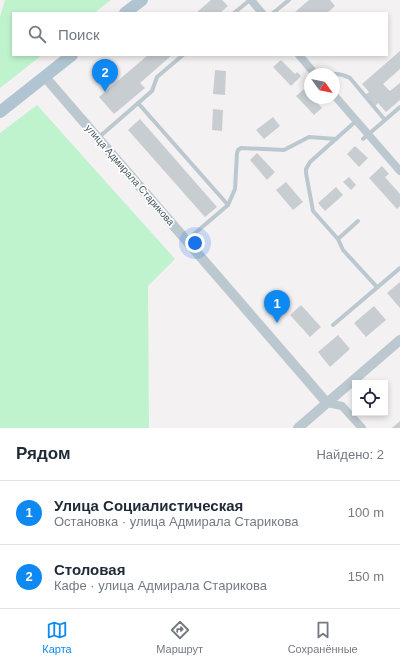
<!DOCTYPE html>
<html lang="ru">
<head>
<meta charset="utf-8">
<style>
	body { margin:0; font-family:Arial,sans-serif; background:#f2f2f3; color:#1f2937 }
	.controls { position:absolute; right:12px; bottom:12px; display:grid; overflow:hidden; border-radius:0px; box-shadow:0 2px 6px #0003 }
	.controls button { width:36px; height:36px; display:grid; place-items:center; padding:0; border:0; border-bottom:1px solid #e0e1e3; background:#fff; color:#1f2937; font:20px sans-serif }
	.compass { position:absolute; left:304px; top:68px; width:36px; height:36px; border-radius:50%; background:#fff; box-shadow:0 2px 6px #0003; rotate:123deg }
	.you { position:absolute; left:195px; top:243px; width:14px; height:14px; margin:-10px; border:3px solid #fff; border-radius:50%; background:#1a73e8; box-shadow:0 0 0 6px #1a73e833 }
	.badge { display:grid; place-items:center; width:26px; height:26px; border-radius:50%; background:#0e89f1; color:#fff; font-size:13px; font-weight:700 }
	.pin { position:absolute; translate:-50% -33px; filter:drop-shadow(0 1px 2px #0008) }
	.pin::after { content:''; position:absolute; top:21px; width:14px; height:12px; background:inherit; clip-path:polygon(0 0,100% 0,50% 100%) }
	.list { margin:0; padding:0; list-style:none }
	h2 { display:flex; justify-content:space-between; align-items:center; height:52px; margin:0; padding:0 16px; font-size:17px }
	h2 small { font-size:13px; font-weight:400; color:#747a83 }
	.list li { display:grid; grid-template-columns:26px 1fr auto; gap:12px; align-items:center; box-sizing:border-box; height:64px; padding:0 16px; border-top:1px solid #e0e1e3 }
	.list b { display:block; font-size:15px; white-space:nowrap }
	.list p { margin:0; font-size:13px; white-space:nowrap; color:#747a83 }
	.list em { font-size:13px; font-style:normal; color:#747a83 }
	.icon { flex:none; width:22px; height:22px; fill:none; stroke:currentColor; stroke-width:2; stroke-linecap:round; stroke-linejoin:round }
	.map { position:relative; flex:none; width:400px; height:428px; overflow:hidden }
	.search { position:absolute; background:#fff; box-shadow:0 2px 6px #0003; left:12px; right:12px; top:12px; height:44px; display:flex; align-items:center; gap:10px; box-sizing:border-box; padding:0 14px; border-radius:0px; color:#747a83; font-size:15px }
	.sheet { height:180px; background:#fff }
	nav { display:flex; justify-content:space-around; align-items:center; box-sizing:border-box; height:56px; border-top:1px solid #e0e1e3; background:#fff; font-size:11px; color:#747a83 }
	nav a { display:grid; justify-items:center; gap:2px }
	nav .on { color:#0e89f1 }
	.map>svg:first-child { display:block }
	.green { fill:#bff3cd }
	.building { fill:#c8cdd2 }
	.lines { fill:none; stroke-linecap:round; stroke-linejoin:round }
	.service { stroke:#bcc8cf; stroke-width:4 }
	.minor { stroke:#bcc8cf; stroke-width:8 }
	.tertiary { stroke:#bcc8cf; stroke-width:10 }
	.primary { stroke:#b0c4d1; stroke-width:12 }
	.labels { text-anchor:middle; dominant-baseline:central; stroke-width:3.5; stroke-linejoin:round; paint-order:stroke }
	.street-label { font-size:10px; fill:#485761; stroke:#fff }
</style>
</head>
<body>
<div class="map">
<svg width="400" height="428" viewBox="0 0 400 428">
	<rect width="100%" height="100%" fill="#f4f1f2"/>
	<g class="green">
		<path d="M5,0H111L94,13H13V55H42L0,88V17Z"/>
		<path d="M37,105L175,259L148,286L149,428H0V133Z"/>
	</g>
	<g class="building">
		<path d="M211,0H222L228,6L220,13H196Z"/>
		<path d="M309,0H330L335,6L327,13H297L295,12Z"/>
		<path d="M400,51V69L383,84L390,91L400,83V100L386,112L378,103L375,106L365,95L369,92L362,84Z"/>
		<path d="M148,55H172L140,83L145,88L114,114L99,97Z"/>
		<path d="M281,60L295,74L297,72L301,76L291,86L273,67Z"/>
		<path d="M215,70L226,71L225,95L213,94Z"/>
		<path d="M304,89L310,95V98H313L322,108L314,115L296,96Z"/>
		<path d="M213,109L223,110L222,131L212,130Z"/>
		<path d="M273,117L280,126L264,139L256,130Z"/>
		<path d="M140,119L217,207L205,217L128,130Z"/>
		<path d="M355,146L368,158L359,167L347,154Z"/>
		<path d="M257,153L275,172L267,180L250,160Z"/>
		<path d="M382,166L389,174L385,177L400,194V206L397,209L369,178Z"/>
		<path d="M349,177L356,185L351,190L343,182Z"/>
		<path d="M286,182L303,202L293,210L276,190Z"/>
		<path d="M336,187L343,195L325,211L318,203Z"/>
		<path d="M400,282V308L387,293Z"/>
		<path d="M301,305L321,327L310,337L290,315Z"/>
		<path d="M374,306L386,320L366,337L354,323Z"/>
		<path d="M338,335L350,349L330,367L318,352Z"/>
		<path d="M400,421V428H392Z"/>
	</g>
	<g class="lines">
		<g class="service">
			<path d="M234,13L250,0"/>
			<path d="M273,13L289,0"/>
			<path d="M330,74C336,73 345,75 350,78L385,120L400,107"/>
			<path d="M138,103L228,205L187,240"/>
			<path d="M356,121L310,162L306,169V173L313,211L338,239L358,221"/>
			<path d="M98,138L152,91L157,77L183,55"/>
			<path d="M363,139L385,120"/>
			<path d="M228,205L235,189L237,153L238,150L241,148L284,150L309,137L336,139"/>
			<path d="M338,239L343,250L377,287"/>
			<path d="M333,325L400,268"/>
		</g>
		<g class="minor">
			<path d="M251,0L262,13"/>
			<path d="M299,55L315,74"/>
			<path d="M334,95L400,171"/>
			<path d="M327,403L342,406L362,428"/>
		</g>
		<g class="tertiary">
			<path d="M45,77L327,403"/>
			<path d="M298,428L400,340"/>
		</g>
		<g class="primary">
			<path d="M125,13L142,0"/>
			<path d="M0,112L72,55"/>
		</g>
	</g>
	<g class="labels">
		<g class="street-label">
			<text transform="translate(130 175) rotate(49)">улица Адмирала Старикова</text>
		</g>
	</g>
</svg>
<div class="controls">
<button><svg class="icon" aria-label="locate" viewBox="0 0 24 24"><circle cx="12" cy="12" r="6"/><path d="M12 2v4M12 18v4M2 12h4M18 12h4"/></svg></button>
</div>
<svg class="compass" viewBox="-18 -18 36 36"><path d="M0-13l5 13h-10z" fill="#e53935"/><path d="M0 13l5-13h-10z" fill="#747a83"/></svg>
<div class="you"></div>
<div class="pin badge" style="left:277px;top:323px">1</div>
<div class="pin badge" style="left:105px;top:92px">2</div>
<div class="search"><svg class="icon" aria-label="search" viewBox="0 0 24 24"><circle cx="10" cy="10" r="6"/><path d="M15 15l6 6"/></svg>Поиск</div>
</div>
<section class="sheet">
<h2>Рядом<small>Найдено: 2</small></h2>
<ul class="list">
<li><span class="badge">1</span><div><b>Улица Социалистическая</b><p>Остановка · улица Адмирала Старикова</p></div><em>100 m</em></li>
<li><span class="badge">2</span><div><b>Столовая</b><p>Кафе · улица Адмирала Старикова</p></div><em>150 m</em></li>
</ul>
</section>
<nav>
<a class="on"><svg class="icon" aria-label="map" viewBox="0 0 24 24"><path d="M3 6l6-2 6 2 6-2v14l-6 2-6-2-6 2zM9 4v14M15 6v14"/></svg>Карта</a>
<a><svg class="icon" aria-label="directions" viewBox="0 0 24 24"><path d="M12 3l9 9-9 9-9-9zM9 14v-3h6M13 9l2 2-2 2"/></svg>Маршрут</a>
<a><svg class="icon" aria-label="saved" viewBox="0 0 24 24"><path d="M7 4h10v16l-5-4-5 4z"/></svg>Сохранённые</a>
</nav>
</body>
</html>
